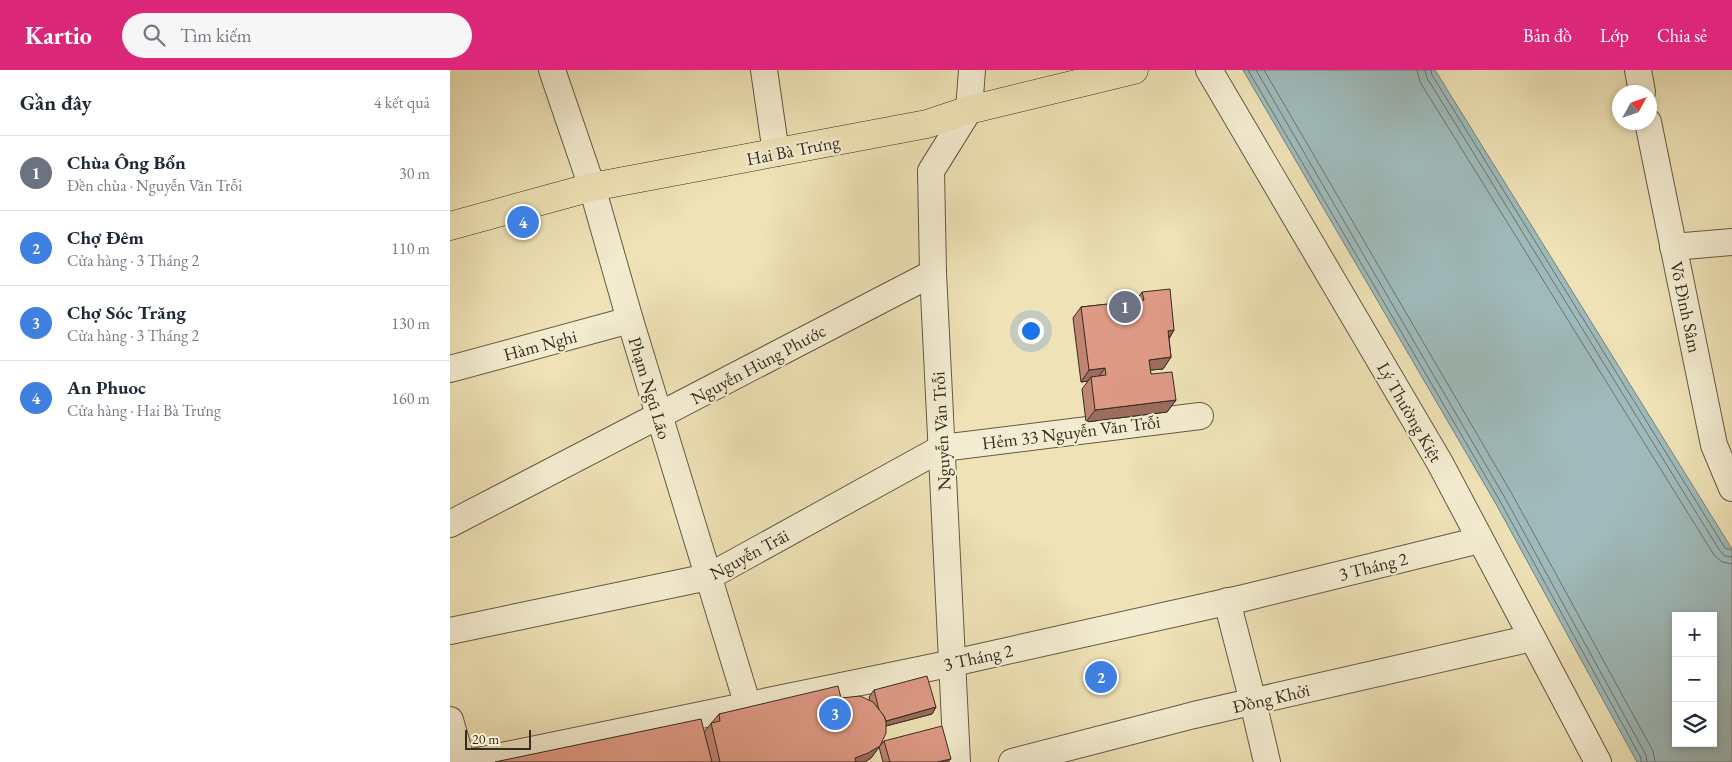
<!DOCTYPE html>
<html lang="vi">
<head>
<meta charset="utf-8">
<style>
	body { margin:0; font-family:"EB Garamond",serif; background:#f6f6f7; color:#1f2937 }
	.controls { position:absolute; right:15px; bottom:15px; display:grid; overflow:hidden; border-radius:0px; box-shadow:0 2px 8px #0003 }
	.controls button { width:45px; height:45px; display:grid; place-items:center; padding:0; border:0; border-bottom:1px solid #e0e1e3; background:#fff; color:#1f2937; font:25px sans-serif }
	.compass { position:absolute; left:1162px; top:15px; width:45px; height:45px; border-radius:50%; background:#fff; box-shadow:0 2px 8px #0003; rotate:50deg }
	.scale { position:absolute; left:15px; bottom:12px; width:66px; box-sizing:border-box; padding-left:5px; border:2px solid #352c20; border-top:0; font-size:14px; line-height:18px; white-space:nowrap; color:#352c20; -webkit-text-stroke:4px #f4ecd0; paint-order:stroke }
	.you { position:absolute; left:580px; top:260px; width:18px; height:18px; margin:-12px; border:4px solid #fff; border-radius:50%; background:#1a73e8; box-shadow:0 0 0 8px #1a73e833 }
	.badge { display:grid; place-items:center; width:32px; height:32px; border-radius:50%; background:#db2777; color:#fff; font-size:16px; font-weight:700 }
	.pin { position:absolute; translate:-50% -50%; border:2px solid #fff; box-shadow:0 1px 5px #0006 }
	.list { margin:0; padding:0; list-style:none }
	h2 { display:flex; justify-content:space-between; align-items:center; height:65px; margin:0; padding:0 20px; font-size:21px }
	h2 small { font-size:16px; font-weight:400; color:#747a83 }
	.list li { display:grid; grid-template-columns:32px 1fr auto; gap:15px; align-items:center; box-sizing:border-box; height:75px; padding:0 20px; border-top:1px solid #e0e1e3 }
	.list b { display:block; font-size:19px; white-space:nowrap }
	.list p { margin:0; font-size:16px; white-space:nowrap; color:#747a83 }
	.list em { font-size:16px; font-style:normal; color:#747a83 }
	.icon { flex:none; width:28px; height:28px; fill:none; stroke:currentColor; stroke-width:2; stroke-linecap:round; stroke-linejoin:round }
	.map { position:relative; flex:none; width:1282px; height:692px; overflow:hidden }
	header { display:flex; align-items:center; gap:30px; box-sizing:border-box; height:70px; padding:0 25px; background:#db2777; color:#fff }
	header strong { font-size:24px }
	nav { display:flex; gap:28px; margin-inline-start:auto; font-size:18px }
	.search { width:350px; height:45px; background:#f6f6f7; display:flex; align-items:center; gap:12px; box-sizing:border-box; padding:0 18px; border-radius:28px; color:#747a83; font-size:19px }
	main { display:flex }
	aside { flex:1; background:#fff }
	.map>svg:first-child { display:block }
	.water { fill:#9fbaba; stroke:#75817c; fill-rule:evenodd }
	.lines { fill:none; stroke-linecap:round; stroke-linejoin:round }
	.shore { stroke:#6a736d; stroke-width:1 }
	.minor-casing { stroke:#635a46; stroke-width:28 }
	.major-casing { stroke:#352c20; stroke-width:29 }
	.minor { stroke:#f4ecd0; stroke-width:26 }
	.major { stroke:#eee2b6; stroke-width:28 }
	.wall { fill:#c08472; stroke:#352c20 }
	.shaded-wall { fill:#9c6c5d; stroke:#352c20 }
	.building { fill:#df9a85; stroke:#352c20 }
	.labels { text-anchor:middle; dominant-baseline:central; stroke-width:4.5; stroke-linejoin:round; paint-order:stroke }
	.street-label { font-size:18px; fill:#352c20; stroke:#f4ecd0 }
</style>
</head>
<body>
<header>
<strong>Kartio</strong>
<div class="search"><svg class="icon" aria-label="search" viewBox="0 0 24 24"><circle cx="10" cy="10" r="6"/><path d="M15 15l6 6"/></svg>Tìm kiếm</div>
<nav><a>Bản đồ</a><a>Lớp</a><a>Chia sẻ</a></nav>
</header>
<main>
<aside>
<h2>Gần đây<small>4 kết quả</small></h2>
<ul class="list">
<li><span class="badge" style="background:#6b7280">1</span><div><b>Chùa Ông Bổn</b><p>Đền chùa · Nguyễn Văn Trỗi</p></div><em>30 m</em></li>
<li><span class="badge" style="background:#3f7fe0">2</span><div><b>Chợ Đêm</b><p>Cửa hàng · 3 Tháng 2</p></div><em>110 m</em></li>
<li><span class="badge" style="background:#3f7fe0">3</span><div><b>Chợ Sóc Trăng</b><p>Cửa hàng · 3 Tháng 2</p></div><em>130 m</em></li>
<li><span class="badge" style="background:#3f7fe0">4</span><div><b>An Phuoc</b><p>Cửa hàng · Hai Bà Trưng</p></div><em>160 m</em></li>
</ul>
</aside>
<div class="map">
<svg width="1282" height="692" viewBox="0 0 1282 692">
	<rect width="100%" height="100%" fill="#eee2b6"/>
	<filter id="stains"><feTurbulence type="fractalNoise" baseFrequency=".004" numOctaves="4"/><feColorMatrix values="0 0 0 0 .2 0 0 0 0 .09 0 0 0 0 .02 0 0 0 .5 -.17"/></filter>
	<radialGradient id="worn" r=".72"><stop offset=".6" stop-color="#630" stop-opacity="0"/><stop offset="1" stop-color="#630" stop-opacity=".3"/></radialGradient>
	<path class="water" d="M793,0H985L1282,479V692H1187L1046,434ZM1226,546H1263V673H1226Z"/>
	<g class="lines">
		<g class="shore">
			<path d="M798,0L1050,431L1191,688V692"/>
			<path d="M806,0L1055,428L1196,685L1197,692"/>
			<path d="M814,0L1062,424L1203,681L1205,692"/>
			<path d="M967,0L970,12L1264,485L1272,492L1282,494"/>
			<path d="M975,0L977,8L1270,481L1275,486L1282,487"/>
			<path d="M981,0L982,5L1275,478L1282,480"/>
		</g>
		<defs>
			<g id="minor">
				<path d="M102,0L142,117L180,250L298,636"/>
				<path d="M314,0L326,83"/>
				<path d="M759,0L990,393L1148,692"/>
				<path d="M1188,0L1192,22"/>
				<path d="M1198,52L1264,375L1282,418"/>
				<path d="M1223,177L1282,172"/>
				<path d="M0,299L180,250"/>
				<path d="M0,454L483,203"/>
				<path d="M777,531L803,632L817,692"/>
				<path d="M0,561L258,507L492,378L750,346"/>
				<path d="M0,650L12,692"/>
				<path d="M23,692L503,593L794,528L1030,470"/>
				<path d="M507,692L483,203L481,101L519,40L522,0"/>
				<path d="M562,692L744,645L1082,568"/>
			</g>
			<path id="major" d="M0,156L142,117L477,54L519,40L684,0"/>
		</defs>
		<use href="#minor" class="minor-casing"/>
		<use href="#major" class="major-casing"/>
		<use href="#minor" class="minor"/>
		<use href="#major" class="major"/>
	</g>
	<g class="wall">
		<path d="M692,222L724,260L719,269L721,287L713,299L700,300L701,304L726,330L717,342L636,352L632,319L638,311L631,312L623,248L631,237L686,231Z"/>
		<path d="M424,620L486,637L482,644L436,656L430,676L421,688L415,692H45L254,662L269,644L391,628L420,631L419,627Z"/>
		<path d="M434,671L498,692H433L429,677Z"/>
	</g>
	<g class="shaded-wall">
		<path d="M724,260L716,272L718,261Z"/>
		<path d="M721,287L713,299L690,301L699,290Z"/>
		<path d="M655,298L647,309L641,307L638,311L631,312L639,300Z"/>
		<path d="M726,330L717,342L636,352L645,340Z"/>
		<path d="M486,637L482,644L428,658L433,652Z"/>
		<path d="M430,676L421,688L415,692H402L405,688Z"/>
		<path d="M501,689L498,692H487Z"/>
	</g>
	<g class="building">
		<path d="M720,219L724,260L718,261L721,287L699,290L701,304L722,302L726,330L645,340L641,307L656,305L655,298L639,300L631,237L694,230L692,222Z"/>
		<path d="M477,606L486,637L436,651L434,646L429,640L424,620Z"/>
		<path d="M388,616L391,628L410,626L423,632L434,646L436,652V663L430,676L418,683L405,688L406,692H270L261,653L270,651L269,644Z"/>
		<path d="M251,649L262,692H45Z"/>
		<path d="M492,656L501,689L487,692H440L434,671Z"/>
	</g>
	<g class="labels">
		<g class="street-label">
			<text transform="translate(343 80) rotate(-11)">Hai Bà Trưng</text>
			<text transform="translate(1236 237) rotate(78)">Võ Đình Sâm</text>
			<text transform="translate(90 275) rotate(-15)">Hàm Nghi</text>
			<text transform="translate(308 294) rotate(-28)">Nguyễn Hùng Phước</text>
			<text transform="translate(200 318) rotate(73)">Phạm Ngũ Lão</text>
			<text transform="translate(960 342) rotate(60)">Lý Thường Kiệt</text>
			<text transform="translate(491 361) rotate(-93)">Nguyễn Văn Trỗi</text>
			<text transform="translate(621 362) rotate(-7)">Hẻm 33 Nguyễn Văn Trỗi</text>
			<text transform="translate(299 484) rotate(-28)">Nguyễn Trãi</text>
			<text transform="translate(923 496) rotate(-14)">3 Tháng 2</text>
			<text transform="translate(528 587) rotate(-12)">3 Tháng 2</text>
			<text transform="translate(821 628) rotate(-13)">Đồng Khởi</text>
		</g>
	</g>
	<rect width="100%" height="100%" filter="url(#stains)"/>
	<rect width="100%" height="100%" fill="url(#worn)"/>
</svg>
<div class="controls">
<button>+</button>
<button>−</button>
<button><svg class="icon" aria-label="layers" viewBox="0 0 24 24"><path d="M12 4l9 5-9 5-9-5zM3 14l9 5 9-5"/></svg></button>
</div>
<svg class="compass" viewBox="-18 -18 36 36"><path d="M0-13l5 13h-10z" fill="#e53935"/><path d="M0 13l5-13h-10z" fill="#747a83"/></svg>
<div class="scale">20 m</div>
<div class="you"></div>
<div class="pin badge" style="left:675px;top:237px;background:#6b7280">1</div>
<div class="pin badge" style="left:651px;top:607px;background:#3f7fe0">2</div>
<div class="pin badge" style="left:385px;top:644px;background:#3f7fe0">3</div>
<div class="pin badge" style="left:73px;top:152px;background:#3f7fe0">4</div>
</div>
</main>
</body>
</html>
